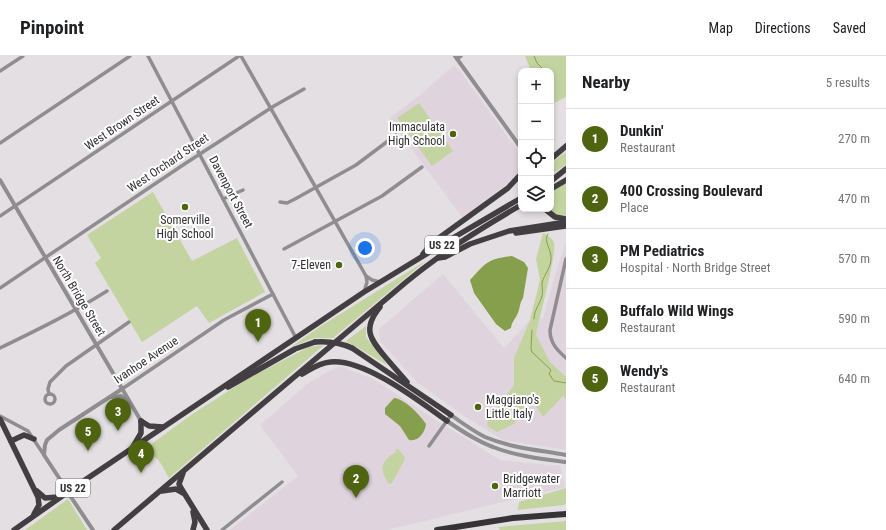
<!DOCTYPE html>
<html lang="en">
<head>
<meta charset="utf-8">
<style>
	body { margin:0; font-family:"Roboto Condensed",sans-serif; background:#f6f6f6; color:#202124 }
	.controls { position:absolute; right:12px; top:12px; display:grid; overflow:hidden; border-radius:8px; box-shadow:0 2px 6px #0003 }
	.controls button { width:36px; height:36px; display:grid; place-items:center; padding:0; border:0; border-bottom:1px solid #e0e0e0; background:#fff; color:#202124; font:20px sans-serif }
	.you { position:absolute; left:365px; top:192px; width:14px; height:14px; margin:-10px; border:3px solid #fff; border-radius:50%; background:#1a73e8; box-shadow:0 0 0 6px #1a73e833 }
	.badge { display:grid; place-items:center; width:26px; height:26px; border-radius:50%; background:#4f6410; color:#fff; font-size:13px; font-weight:700 }
	.pin { position:absolute; translate:-50% -33px; filter:drop-shadow(0 1px 2px #0008) }
	.pin::after { content:''; position:absolute; top:21px; width:14px; height:12px; background:inherit; clip-path:polygon(0 0,100% 0,50% 100%) }
	.list { margin:0; padding:0; list-style:none }
	h2 { display:flex; justify-content:space-between; align-items:center; height:52px; margin:0; padding:0 16px; font-size:17px }
	h2 small { font-size:13px; font-weight:400; color:#757577 }
	.list li { display:grid; grid-template-columns:26px 1fr auto; gap:12px; align-items:center; box-sizing:border-box; height:60px; padding:0 16px; border-top:1px solid #e0e0e0 }
	.list b { display:block; font-size:15px; white-space:nowrap }
	.list p { margin:0; font-size:13px; white-space:nowrap; color:#757577 }
	.list em { font-size:13px; font-style:normal; color:#757577 }
	.icon { flex:none; width:22px; height:22px; fill:none; stroke:currentColor; stroke-width:2; stroke-linecap:round; stroke-linejoin:round }
	.map { position:relative; flex:none; width:566px; height:474px; overflow:hidden }
	header { display:flex; align-items:center; gap:24px; box-sizing:border-box; height:56px; padding:0 20px; background:#fff; border-bottom:1px solid #e0e0e0 }
	header strong { font-size:19px }
	nav { display:flex; gap:22px; margin-inline-start:auto; font-size:14px }
	main { display:flex }
	aside { flex:1; background:#fff }
	.map>svg:first-child { display:block }
	.built { fill:#dfd4de }
	.green { fill:#c3d4a1 }
	.water { fill:#869f4c }
	.lines { fill:none; stroke-linecap:round; stroke-linejoin:round }
	.stream { stroke:#869f4c; stroke-width:1 }
	.minor { stroke:#8f8d8f; stroke-width:3.5 }
	.tertiary { stroke:#8f8d8f; stroke-width:4 }
	.trunk { stroke:#423e42; stroke-width:5.5 }
	.motorway { stroke:#363336; stroke-width:6 }
	.tertiary-bridge { stroke:#8f8d8f; stroke-width:4 }
	.trunk-bridge { stroke:#423e42; stroke-width:5.5 }
	.poi-dot { fill:#4f6410; stroke:#fff; stroke-width:1.5 }
	.labels { text-anchor:middle; dominant-baseline:central; stroke-width:4; stroke-linejoin:round; paint-order:stroke }
	.shield { fill:#fff; stroke:#6f6e6f; stroke-width:1 }
	.shield-label { font-size:11px; font-weight:bold; fill:#313031 }
	.street-label { font-size:12px; fill:#313031; stroke:#fff }
	.poi-label { font-size:12px; fill:#313031; stroke:#fff; text-anchor:end }
</style>
</head>
<body>
<header>
<strong>Pinpoint</strong>
<nav><a>Map</a><a>Directions</a><a>Saved</a></nav>
</header>
<main>
<div class="map">
<svg width="566" height="474" viewBox="0 0 566 474">
	<rect width="100%" height="100%" fill="#e3dfe3"/>
	<g class="built">
		<path d="M454,9L460,15L517,94L519,101L520,111L518,118L510,126L462,161L389,62L419,40Z"/>
		<path d="M566,186V394L503,384L464,360L417,326L380,285L379,273L443,218L504,292L530,264L543,262L555,219Z"/>
		<path d="M339,310L373,323L439,366L500,404L560,410L565,431L387,474H230L298,420L260,369L311,325Z"/>
	</g>
	<g class="green">
		<path d="M525,0H566V41L554,47L552,83L551,15H531Z"/>
		<path d="M419,47L453,95L432,110L397,62Z"/>
		<path d="M566,96V109L551,118C551,105 556,103 566,96Z"/>
		<path d="M566,127V161L555,159L547,153H551V136Z"/>
		<path d="M153,136L192,205L237,182L265,236L209,267L197,250L142,286L95,207L101,202L87,179Z"/>
		<path d="M543,177C548,179 552,182 554,187C557,197 539,263 536,279L550,306L566,321V343L563,340L543,361L530,341L514,368L497,376L487,370L488,364L514,329V302L530,264L540,224L536,203Z"/>
		<path d="M427,204L333,282H314L291,291L321,270Z"/>
		<path d="M366,270V281L387,309L346,285Z"/>
		<path d="M324,289L169,422C161,408 159,399 143,397L142,395L191,359L249,322L309,291Z"/>
		<path d="M396,393H398L404,400L405,403L392,427L389,428C379,413 380,405 396,396Z"/>
		<path d="M566,432V448L564,449L517,454L518,453L519,446Z"/>
		<path d="M68,443L87,474H25Z"/>
		<path d="M566,465V474H500L498,471Z"/>
	</g>
	<g class="water">
		<path d="M512,200L524,206L528,212L523,242C519,248 520,254 517,259C514,265 512,265 511,272L505,275L496,268L474,237L470,224C487,206 487,203 512,200Z"/>
		<path d="M394,342C405,343 420,359 426,368C425,376 419,386 409,384L400,370L385,358V352Z"/>
	</g>
	<g class="lines">
		<g class="stream">
			<path d="M534,0L537,7L545,15"/>
			<path d="M534,263C534,254 540,248 542,240C543,235 542,231 542,227C544,218 552,211 551,201C551,193 543,185 548,178"/>
			<path d="M532,274L531,292L532,296L551,314L549,318L554,325L566,327"/>
		</g>
		<g class="minor">
			<path d="M148,0L296,282"/>
			<path d="M241,0L366,220L367,226L364,236"/>
			<path d="M457,3L461,0"/>
			<path d="M0,15L23,0"/>
			<path d="M0,87L130,0"/>
			<path d="M223,143L243,134"/>
			<path d="M280,146L287,147L295,143L356,109L396,79"/>
			<path d="M0,160L239,0"/>
			<path d="M284,193L382,140L422,111"/>
			<path d="M566,203L550,274C550,287 557,294 566,302"/>
			<path d="M366,220L372,224L380,226"/>
			<path d="M0,232L186,107L274,50L304,33"/>
			<path d="M0,292C37,274 72,257 107,235"/>
			<path d="M122,333L224,264L273,238"/>
			<path d="M49,338L48,333L50,326L66,310L129,266"/>
			<circle cx="50" cy="343" r="5"/>
			<path d="M0,360L28,375L44,399"/>
			<path d="M429,390L451,359"/>
			<path d="M222,474L282,426"/>
		</g>
		<g class="tertiary">
			<path d="M455,0L521,92"/>
			<path d="M0,124L141,365"/>
			<path d="M111,341L121,340L128,345"/>
			<path d="M451,359C462,367 473,375 485,381C511,392 539,394 566,399"/>
			<path d="M447,365C462,375 476,385 493,391C516,400 542,403 566,406"/>
			<path d="M65,431L44,399L45,389L47,384L59,374L122,333"/>
			<path d="M71,441L93,474"/>
		</g>
		<g class="trunk">
			<path d="M551,103L566,90"/>
			<path d="M551,125L566,113"/>
			<path d="M551,133L566,124"/>
			<path d="M545,153L555,161L566,163"/>
			<path d="M516,177L566,170"/>
			<path d="M423,198L432,187L508,132L521,118"/>
			<path d="M438,202L445,201L470,188L509,175L566,166"/>
			<path d="M380,251C362,273 370,283 386,302C393,310 400,318 407,326"/>
			<path d="M352,292L451,359"/>
			<path d="M302,318C311,313 319,307 330,306C364,302 419,345 447,365"/>
			<path d="M228,331L295,293L315,286"/>
			<path d="M0,363L38,441L39,449L34,458"/>
			<path d="M141,365L149,370L163,371"/>
			<path d="M11,385L24,379L34,383"/>
			<path d="M134,389L141,377V365"/>
			<path d="M183,417L179,428L181,432L207,474"/>
			<path d="M37,435L45,442L58,441"/>
			<path d="M162,435L176,433L183,437"/>
			<path d="M193,456L195,466L193,474"/>
			<path d="M14,474L85,424L364,236L446,186L521,142"/>
			<path d="M114,474L405,227C441,197 480,173 521,149"/>
		</g>
		<path class="motorway" d="M437,474L513,462L566,458"/>
		<path class="tertiary-bridge" d="M65,431L71,441"/>
		<path class="trunk-bridge" d="M315,286C328,285 339,286 352,292"/>
	</g>
	<g class="poi-dot">
		<circle cx="453" cy="78" r="4"/>
		<circle cx="185" cy="151" r="4"/>
		<circle cx="339" cy="209" r="4"/>
		<circle cx="478" cy="351" r="4"/>
		<circle cx="495" cy="430" r="4"/>
	</g>
	<g class="labels">
		<g class="shield">
			<rect x="425" y="180" width="34" height="18" rx="3"/>
			<rect x="56" y="423" width="34" height="18" rx="3"/>
		</g>
		<g class="shield-label">
			<text x="442" y="189">US 22</text>
			<text x="73" y="432">US 22</text>
		</g>
		<g class="street-label">
			<text transform="translate(122 67) rotate(-34)">West Brown Street</text>
			<text transform="translate(168 107) rotate(-34)">West Orchard Street</text>
			<text transform="translate(231 136) rotate(62)">Davenport Street</text>
			<text transform="translate(79 240) rotate(59)">North Bridge Street</text>
			<text transform="translate(146 304) rotate(-34)">Ivanhoe Avenue</text>
		</g>
		<g class="poi-label">
			<text x="445" y="71">Immaculata<tspan x="445" dy="14">High School</tspan></text>
			<text x="185" y="164" text-anchor="middle">Somerville<tspan x="185" dy="14">High School</tspan></text>
			<text x="331" y="209">7-Eleven</text>
			<text x="486" y="344" text-anchor="start">Maggiano's<tspan x="486" dy="14">Little Italy</tspan></text>
			<text x="503" y="423" text-anchor="start">Bridgewater<tspan x="503" dy="14">Marriott</tspan></text>
		</g>
	</g>
</svg>
<div class="controls">
<button>+</button>
<button>−</button>
<button><svg class="icon" aria-label="locate" viewBox="0 0 24 24"><circle cx="12" cy="12" r="6"/><path d="M12 2v4M12 18v4M2 12h4M18 12h4"/></svg></button>
<button><svg class="icon" aria-label="layers" viewBox="0 0 24 24"><path d="M12 4l9 5-9 5-9-5zM3 14l9 5 9-5"/></svg></button>
</div>
<div class="you"></div>
<div class="pin badge" style="left:258px;top:286px">1</div>
<div class="pin badge" style="left:356px;top:442px">2</div>
<div class="pin badge" style="left:118px;top:375px">3</div>
<div class="pin badge" style="left:141px;top:417px">4</div>
<div class="pin badge" style="left:88px;top:395px">5</div>
</div>
<aside>
<h2>Nearby<small>5 results</small></h2>
<ul class="list">
<li><span class="badge">1</span><div><b>Dunkin'</b><p>Restaurant</p></div><em>270 m</em></li>
<li><span class="badge">2</span><div><b>400 Crossing Boulevard</b><p>Place</p></div><em>470 m</em></li>
<li><span class="badge">3</span><div><b>PM Pediatrics</b><p>Hospital · North Bridge Street</p></div><em>570 m</em></li>
<li><span class="badge">4</span><div><b>Buffalo Wild Wings</b><p>Restaurant</p></div><em>590 m</em></li>
<li><span class="badge">5</span><div><b>Wendy's</b><p>Restaurant</p></div><em>640 m</em></li>
</ul>
</aside>
</main>
</body>
</html>
